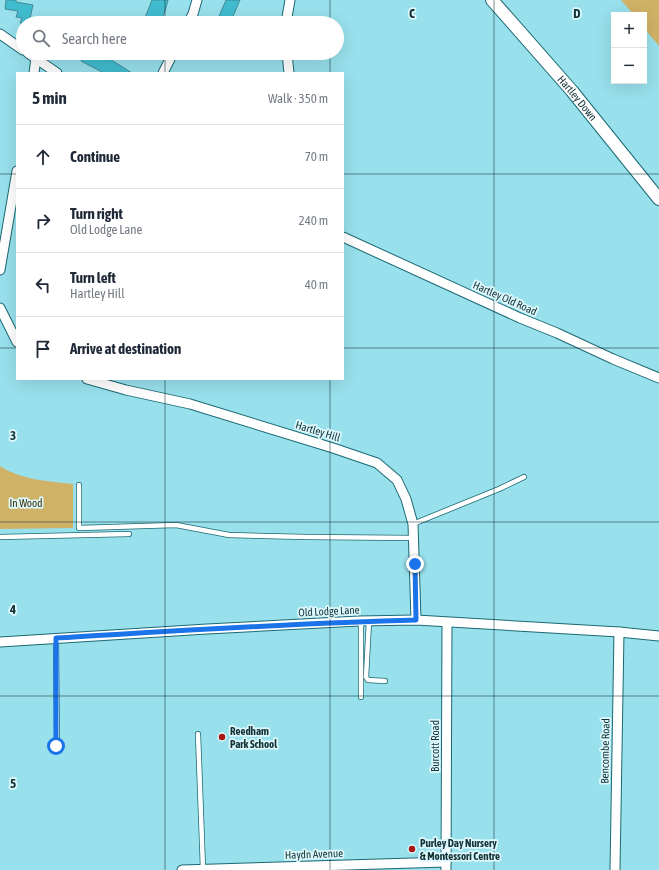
<!DOCTYPE html>
<html lang="en">
<head>
<meta charset="utf-8">
<style>
	body { margin:0; font-family:"Asap Condensed",sans-serif; background:#f6f6f7; color:#1f2937 }
	.controls { position:absolute; right:12px; top:12px; display:grid; overflow:hidden; border-radius:0px; box-shadow:0 4px 16px #0002 }
	.controls button { width:36px; height:36px; display:grid; place-items:center; padding:0; border:0; border-bottom:1px solid #e0e1e3; background:#fff; color:#1f2937; font:20px sans-serif }
	.stop { position:absolute; width:12px; height:12px; margin:-9px; border:3px solid #1a73e8; border-radius:50%; background:#fff }
	.stop.end { background:#1a73e8; border-color:#fff; box-shadow:0 1px 4px #0008 }
	.list { margin:0; padding:0; list-style:none }
	h2 { display:flex; justify-content:space-between; align-items:center; height:52px; margin:0; padding:0 16px; font-size:17px }
	h2 small { font-size:13px; font-weight:400; color:#747a83 }
	.list li { display:grid; grid-template-columns:26px 1fr auto; gap:12px; align-items:center; box-sizing:border-box; height:64px; padding:0 16px; border-top:1px solid #e0e1e3 }
	.list b { display:block; font-size:15px; white-space:nowrap }
	.list p { margin:0; font-size:13px; white-space:nowrap; color:#747a83 }
	.list em { font-size:13px; font-style:normal; color:#747a83 }
	.icon { flex:none; width:22px; height:22px; fill:none; stroke:currentColor; stroke-width:2; stroke-linecap:round; stroke-linejoin:round }
	.map { position:relative; flex:none; width:659px; height:870px; overflow:hidden }
	.search { position:absolute; background:#fff; box-shadow:0 4px 16px #0002; left:16px; top:16px; width:328px; height:44px; display:flex; align-items:center; gap:10px; box-sizing:border-box; padding:0 14px; border-radius:22px; color:#747a83; font-size:15px }
	.panel { position:absolute; background:#fff; box-shadow:0 4px 16px #0002; left:16px; top:72px; width:328px; height:308px; border-radius:0px }
	.map>svg:first-child { display:block }
	.green { fill:#d0b266 }
	.building { fill:#40bcce; stroke:#428a95 }
	.lines { fill:none; stroke-linecap:round; stroke-linejoin:round }
	.service-casing { stroke:#1b6973; stroke-width:6 }
	.minor-casing { stroke:#1b6973; stroke-width:11 }
	.tertiary-casing { stroke:#1b6973; stroke-width:14 }
	.service { stroke:#fff; stroke-width:4.5 }
	.minor { stroke:#fff; stroke-width:9 }
	.tertiary { stroke:#fff; stroke-width:12 }
	.route { stroke:#1a73e8; stroke-width:5 }
	.grid { fill:none; stroke:#143337; stroke-width:1; stroke-opacity:0.55 }
	.poi-dot { fill:#a91613; stroke:#ddf9fd; stroke-width:1.5 }
	.labels { text-anchor:middle; dominant-baseline:central; stroke-width:3.5; stroke-linejoin:round; paint-order:stroke }
	.street-label { font-size:11px; fill:#143337; stroke:#ddf9fd }
	.park-label { font-size:11px; fill:#372a04; stroke:#ddf9fd }
	.poi-label { font-size:11px; font-weight:bold; fill:#143337; stroke:#ddf9fd; text-anchor:start }
	.grid-label { font-size:13px; text-anchor:middle; font-weight:bold; fill:#143337; stroke:#ddf9fd; stroke-width:3.5; stroke-linejoin:round; paint-order:stroke }
</style>
</head>
<body>
<div class="map">
<svg width="659" height="870" viewBox="0 0 659 870">
	<rect width="100%" height="100%" fill="#98e0ec"/>
	<g class="green">
		<path d="M621,0H659V46L644,28V15H634Z"/>
		<path d="M0,466C21,480 48,481 73,484V528L0,529Z"/>
	</g>
	<g class="building">
		<path d="M6,0H16V2L33,5L29,23H20L22,18L16,17L18,11L5,9Z"/>
		<path d="M152,0H168L165,11L160,23H143Z"/>
		<path d="M226,0H240L230,23H216Z"/>
		<path d="M85,53H106L105,56L132,73H104L81,61Z"/>
	</g>
	<g class="lines">
		<defs>
			<g id="service">
				<path d="M79,485V528L176,525L229,535L307,537L414,538"/>
				<path d="M413,524L499,489L524,477"/>
				<path d="M0,537L129,534"/>
				<path d="M361,621V697"/>
				<path d="M369,621L366,677L368,680L385,681"/>
				<path d="M56,638L57,746"/>
				<path d="M198,734L203,869"/>
			</g>
			<g id="minor">
				<path d="M188,23L193,14L197,0"/>
				<path d="M286,23L290,0"/>
				<path d="M0,34L23,50"/>
				<path d="M28,53L57,73"/>
				<path d="M287,53L289,73"/>
				<path d="M34,73L36,58"/>
				<path d="M163,73L173,53"/>
				<path d="M343,237L520,318L557,333L613,359L659,378"/>
				<path d="M0,270L17,171"/>
				<path d="M0,308L17,342"/>
				<path d="M87,379L126,390L190,404L333,448L377,463L397,480L406,499L413,524L416,620"/>
				<path d="M0,642L207,629L359,621L416,620L619,632L659,636"/>
				<path d="M182,870L446,862"/>
				<path d="M446,870L447,623"/>
				<path d="M615,870L619,632"/>
			</g>
			<g id="tertiary">
				<path id="s1" d="M492,0L572,91L659,199"/>
			</g>
		</defs>
		<use href="#service" class="service-casing"/>
		<use href="#minor" class="minor-casing"/>
		<use href="#tertiary" class="tertiary-casing"/>
		<use href="#service" class="service"/>
		<use href="#minor" class="minor"/>
		<use href="#tertiary" class="tertiary"/>
	</g>
	<g class="lines">
		<path class="route" d="M56,746V638C176,631 296,623 416,620L415,564"/>
	</g>
	<path class="grid" d="M165,0V23M330,0V23M494,0V870M165,53V73M330,53V73M0,174H17M343,174H659M0,348H17M343,348H659M165,379V870M330,379V870M0,522H659M0,696H659"/>
	<g class="poi-dot">
		<circle cx="222" cy="737" r="4"/>
		<circle cx="412" cy="849" r="4"/>
	</g>
	<g class="labels">
		<g class="street-label">
			<text stroke="none"><textPath href="#s1" startOffset="130">Hartley Down</textPath></text>
			<text transform="translate(505 298) rotate(24)">Hartley Old Road</text>
			<text transform="translate(318 431) rotate(17)">Hartley Hill</text>
			<text transform="translate(329 611) rotate(-3)">Old Lodge Lane</text>
			<text transform="translate(435 746) rotate(-90)">Burcott Road</text>
			<text transform="translate(605 751) rotate(-89)">Bencombe Road</text>
			<text transform="translate(314 854) rotate(-2)">Haydn Avenue</text>
		</g>
		<g class="park-label">
			<text x="26" y="503">In Wood</text>
		</g>
		<g class="poi-label">
			<text x="230" y="731">Reedham<tspan x="230" dy="13">Park School</tspan></text>
			<text x="420" y="843">Purley Day Nursery<tspan x="420" dy="13">&amp; Montessori Centre</tspan></text>
		</g>
	</g>
	<g class="grid-label">
		<text x="412" y="18">C</text>
		<text x="577" y="18">D</text>
		<text x="13" y="440">3</text>
		<text x="13" y="614">4</text>
		<text x="13" y="788">5</text>
	</g>
</svg>
<div class="controls">
<button>+</button>
<button>−</button>
</div>
<div class="stop" style="left:56px;top:746px"></div>
<div class="stop end" style="left:415px;top:564px"></div>
<div class="search"><svg class="icon" aria-label="search" viewBox="0 0 24 24"><circle cx="10" cy="10" r="6"/><path d="M15 15l6 6"/></svg>Search here</div>
<section class="panel">
<h2>5 min<small>Walk · 350 m</small></h2>
<ul class="list">
<li><svg class="icon" aria-label="ahead" viewBox="0 0 24 24"><path d="M12 20V5M6 11l6-6 6 6"/></svg><div><b>Continue</b></div><em>70 m</em></li>
<li><svg class="icon" aria-label="right" viewBox="0 0 24 24"><path d="M7 20v-9h11M14 6l5 5-5 5"/></svg><div><b>Turn right</b><p>Old Lodge Lane</p></div><em>240 m</em></li>
<li><svg class="icon" aria-label="left" viewBox="0 0 24 24"><path d="M17 20v-9H6M10 6l-5 5 5 5"/></svg><div><b>Turn left</b><p>Hartley Hill</p></div><em>40 m</em></li>
<li><svg class="icon" aria-label="arrive" viewBox="0 0 24 24"><path d="M6 21V4h12l-3 4 3 4H6"/></svg><div><b>Arrive at destination</b></div></li>
</ul>
</section>
</div>
</body>
</html>
